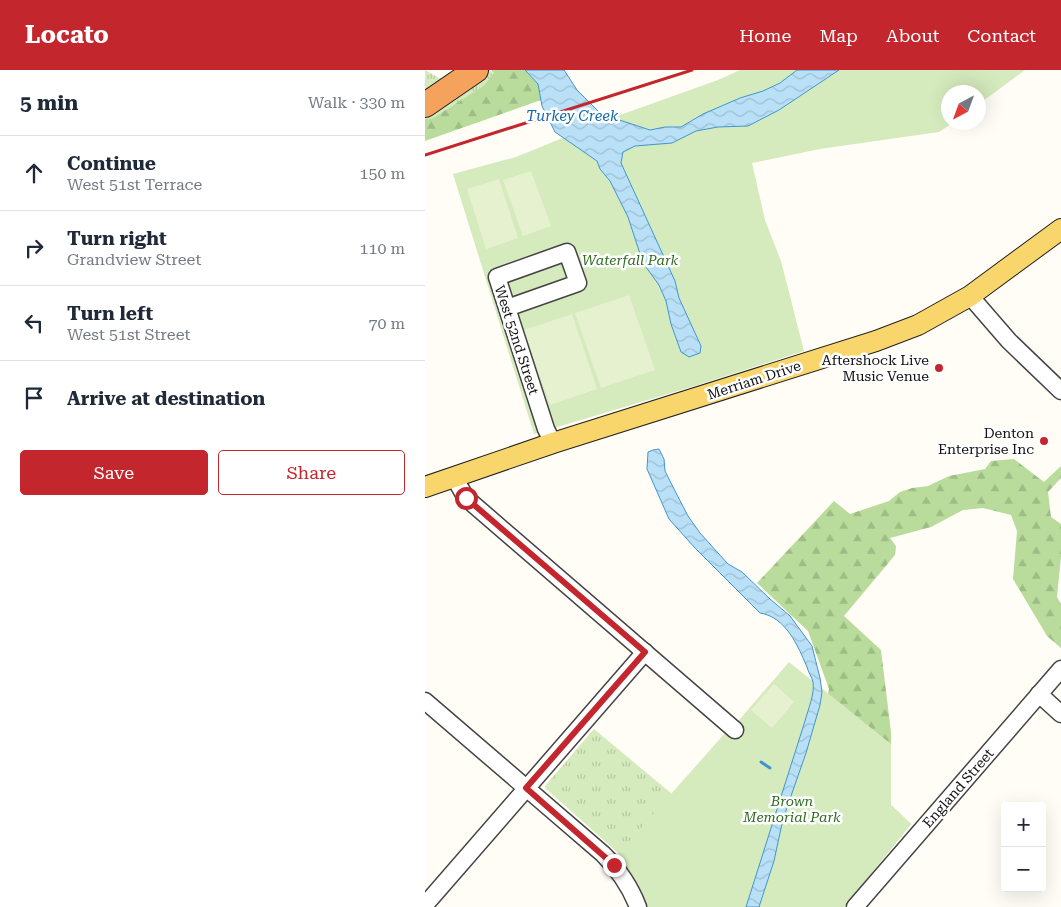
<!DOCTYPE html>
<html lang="en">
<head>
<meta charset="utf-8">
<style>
	body { margin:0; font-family:"Roboto Serif",serif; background:#f6f6f7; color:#1f2937 }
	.controls { position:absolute; right:15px; bottom:15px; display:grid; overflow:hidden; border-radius:5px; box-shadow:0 5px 20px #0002 }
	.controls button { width:45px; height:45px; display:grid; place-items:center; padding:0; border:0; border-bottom:1px solid #e0e1e3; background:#fff; color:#1f2937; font:25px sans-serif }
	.compass { position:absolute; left:516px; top:15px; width:45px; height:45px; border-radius:50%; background:#fff; box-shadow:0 5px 20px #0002; rotate:221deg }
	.stop { position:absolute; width:15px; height:15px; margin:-11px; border:4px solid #c4262e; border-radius:50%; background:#fff }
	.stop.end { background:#c4262e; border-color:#fff; box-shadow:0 1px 5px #0008 }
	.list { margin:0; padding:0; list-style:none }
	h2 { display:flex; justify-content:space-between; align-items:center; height:65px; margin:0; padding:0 20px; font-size:21px }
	h2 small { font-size:16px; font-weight:400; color:#747a83 }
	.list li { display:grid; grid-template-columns:32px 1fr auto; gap:15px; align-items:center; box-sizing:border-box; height:75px; padding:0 20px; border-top:1px solid #e0e1e3 }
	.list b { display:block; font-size:19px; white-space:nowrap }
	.list p { margin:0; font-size:16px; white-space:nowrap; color:#747a83 }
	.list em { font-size:16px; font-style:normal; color:#747a83 }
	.actions { display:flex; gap:10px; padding:15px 20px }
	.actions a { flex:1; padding:11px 0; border:1px solid #c4262e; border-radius:5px; text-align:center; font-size:18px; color:#c4262e }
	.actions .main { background:#c4262e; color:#fff }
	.icon { flex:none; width:28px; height:28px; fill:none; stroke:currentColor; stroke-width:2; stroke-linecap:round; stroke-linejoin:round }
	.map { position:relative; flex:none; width:636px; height:837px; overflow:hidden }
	header { display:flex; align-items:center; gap:30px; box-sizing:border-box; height:70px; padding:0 25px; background:#c4262e; color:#fff }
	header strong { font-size:24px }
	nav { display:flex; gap:28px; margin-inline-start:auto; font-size:18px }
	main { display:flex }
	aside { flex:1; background:#fff }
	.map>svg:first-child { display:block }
	.grass { fill:url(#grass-tufts) }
	.forest { fill:url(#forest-firs) }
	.park { fill:#d5ebbd }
	.pitch { fill:#e6f2cf }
	.water { fill:url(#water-waves); stroke:#3f96cf }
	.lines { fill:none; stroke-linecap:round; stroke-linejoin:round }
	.stream { stroke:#3f96cf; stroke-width:3 }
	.minor-casing { stroke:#444; stroke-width:19 }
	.major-casing { stroke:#222; stroke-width:22 }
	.highway-casing { stroke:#222; stroke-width:26 }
	.minor { stroke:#fff; stroke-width:16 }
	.major { stroke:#f9d66b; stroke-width:20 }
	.highway { stroke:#f5a25d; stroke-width:24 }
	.rail { stroke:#c4262e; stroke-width:3 }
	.route { stroke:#c4262e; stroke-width:6 }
	.poi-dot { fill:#c4262e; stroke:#fff; stroke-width:2 }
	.labels { text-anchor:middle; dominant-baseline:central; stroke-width:5; stroke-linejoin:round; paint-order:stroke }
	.park-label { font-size:14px; font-style:italic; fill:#2f6b1f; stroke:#fff }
	.street-label { font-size:14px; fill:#111; stroke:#fff }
	.poi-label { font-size:14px; fill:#111; stroke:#fff; text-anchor:end }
	.water-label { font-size:15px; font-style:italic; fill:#1768a6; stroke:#fff }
</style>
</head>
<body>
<header>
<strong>Locato</strong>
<nav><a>Home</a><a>Map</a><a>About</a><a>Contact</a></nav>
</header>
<main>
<aside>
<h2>5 min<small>Walk · 330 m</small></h2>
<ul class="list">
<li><svg class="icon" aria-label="ahead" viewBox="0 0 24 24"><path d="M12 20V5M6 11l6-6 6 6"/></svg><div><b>Continue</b><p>West 51st Terrace</p></div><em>150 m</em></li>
<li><svg class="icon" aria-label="right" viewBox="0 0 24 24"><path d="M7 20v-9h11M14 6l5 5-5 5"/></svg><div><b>Turn right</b><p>Grandview Street</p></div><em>110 m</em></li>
<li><svg class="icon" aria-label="left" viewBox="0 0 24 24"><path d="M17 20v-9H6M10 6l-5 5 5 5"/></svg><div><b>Turn left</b><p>West 51st Street</p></div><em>70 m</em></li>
<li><svg class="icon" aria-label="arrive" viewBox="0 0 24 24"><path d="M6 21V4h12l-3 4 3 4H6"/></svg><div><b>Arrive at destination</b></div></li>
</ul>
<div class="actions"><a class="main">Save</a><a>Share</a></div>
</aside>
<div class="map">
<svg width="636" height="837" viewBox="0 0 636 837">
	<defs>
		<pattern id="grass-tufts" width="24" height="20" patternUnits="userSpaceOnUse" patternTransform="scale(1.25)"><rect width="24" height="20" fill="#d5ebbd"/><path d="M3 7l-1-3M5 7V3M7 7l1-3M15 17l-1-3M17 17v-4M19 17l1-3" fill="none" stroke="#b6c8a1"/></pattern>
		<pattern id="forest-firs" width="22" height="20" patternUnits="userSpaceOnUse" patternTransform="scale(1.25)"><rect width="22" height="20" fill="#b9dc9c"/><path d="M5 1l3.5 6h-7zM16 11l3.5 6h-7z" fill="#9ebc85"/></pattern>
		<pattern id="water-waves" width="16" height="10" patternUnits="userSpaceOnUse" patternTransform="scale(1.25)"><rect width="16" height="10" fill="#b9e0f7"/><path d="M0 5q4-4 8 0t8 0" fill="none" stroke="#9ebfd3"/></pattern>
	</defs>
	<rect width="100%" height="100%" fill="#fffdf5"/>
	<g class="grass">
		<path d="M0,0L19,11L0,23Z"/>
		<path d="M64,0L69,3L58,16L8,48L0,49V45Z"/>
		<path d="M169,659L247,724L200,789L120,718V716Z"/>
	</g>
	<g class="forest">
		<path d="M66,0H100L113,14L116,30L0,71V49L8,48L58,16L69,3Z"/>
		<path d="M589,389L619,412L636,396V408L623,422L626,447L636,454V487L632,527L636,534V578L622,566L588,509L592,461L586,445L558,438L538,440L506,457L465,468L471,476L470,485L419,546L456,580L466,662V735L486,754L419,837H319L396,654L404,619L383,561L332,513L409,431L425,444L464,431L475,422L487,418L503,416L524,406L560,399L566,391Z"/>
	</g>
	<g class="park">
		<path d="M315,0H600L554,34V22H524V52L528,53L514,62L395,79L327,93L340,150L356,191L379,281L273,315L109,364L28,104L91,87L184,49L293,10Z"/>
		<path d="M364,592L466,674V735L486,754L419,837H220C215,817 206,801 191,786L301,662L303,663Z"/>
	</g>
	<g class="pitch">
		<path d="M106,101L126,156L98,166L78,110Z"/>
		<path d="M74,109L93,168L61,179L42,119Z"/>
		<path d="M204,225L230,300L176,318L150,243Z"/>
		<path d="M147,244L172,319L125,335L99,260Z"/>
		<path d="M349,614L369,632L347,658L326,640Z"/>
	</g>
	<g class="water">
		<path d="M100,0H139L152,20L176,44L225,60L240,57H256L278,44L315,28L338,21L355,13L372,0H414L354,40L323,56L293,57L271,61L247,73L210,76L198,82L196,93L250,211L254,228L276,276L275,283L264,287L256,282L246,254L241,231L234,215L218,193L203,147L185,111L175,99L172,91L130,62L117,36L113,14Z"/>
		<path d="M234,379L239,389L240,401L249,419L263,446L275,463L303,494L317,502L345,529L365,546L387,576L395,608L397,622L395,635L381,683L358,749L349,791L334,837H321L380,651C383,639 390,624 388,612C387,607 383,602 382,597C373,576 361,547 335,543L270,478L244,449L222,399L223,382L228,380Z"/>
	</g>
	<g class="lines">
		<path class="stream" d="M336,692L345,698"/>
		<defs>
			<g id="minor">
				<path d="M545,226L584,271L636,321"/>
				<path d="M82,238L153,213L142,182L72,207L121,359L128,373"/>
				<path d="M29,407L41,428L310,660"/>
				<path d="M614,624L636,644"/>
				<path d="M0,631L178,784C194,800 205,816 213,837"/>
				<path d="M0,835L220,582"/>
				<path d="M430,837L636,599"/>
			</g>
			<path id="major" d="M0,417L128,373L451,271L493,255L545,226L636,159"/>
			<path id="highway" d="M0,35L51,0"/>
		</defs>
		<use href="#minor" class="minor-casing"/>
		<use href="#major" class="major-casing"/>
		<use href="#highway" class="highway-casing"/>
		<use href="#minor" class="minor"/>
		<use href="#major" class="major"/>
		<use href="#highway" class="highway"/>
		<path class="rail" d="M0,85L267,0"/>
	</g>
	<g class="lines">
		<path class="route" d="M41,428L220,582L101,718L189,795"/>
	</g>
	<g class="poi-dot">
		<circle cx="514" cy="298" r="5"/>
		<circle cx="619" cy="371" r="5"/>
	</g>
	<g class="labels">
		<g class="park-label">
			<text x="205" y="190">Waterfall Park</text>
			<text x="367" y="731">Brown<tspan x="367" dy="16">Memorial Park</tspan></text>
		</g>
		<g class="street-label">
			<text transform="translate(92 270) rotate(72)">West 52nd Street</text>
			<text transform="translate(329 310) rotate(-18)">Merriam Drive</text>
			<text transform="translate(533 718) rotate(-49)">England Street</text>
		</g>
		<g class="poi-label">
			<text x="504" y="290">Aftershock Live<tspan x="504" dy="16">Music Venue</tspan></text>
			<text x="609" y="363">Denton<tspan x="609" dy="16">Enterprise Inc</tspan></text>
		</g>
		<g class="water-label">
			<text x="147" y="46">Turkey Creek</text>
		</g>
	</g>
</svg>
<div class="controls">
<button>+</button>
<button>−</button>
</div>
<svg class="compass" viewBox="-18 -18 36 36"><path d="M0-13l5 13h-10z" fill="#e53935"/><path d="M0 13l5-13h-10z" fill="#747a83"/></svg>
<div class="stop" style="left:41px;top:428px"></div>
<div class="stop end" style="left:189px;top:795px"></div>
</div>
</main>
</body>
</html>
